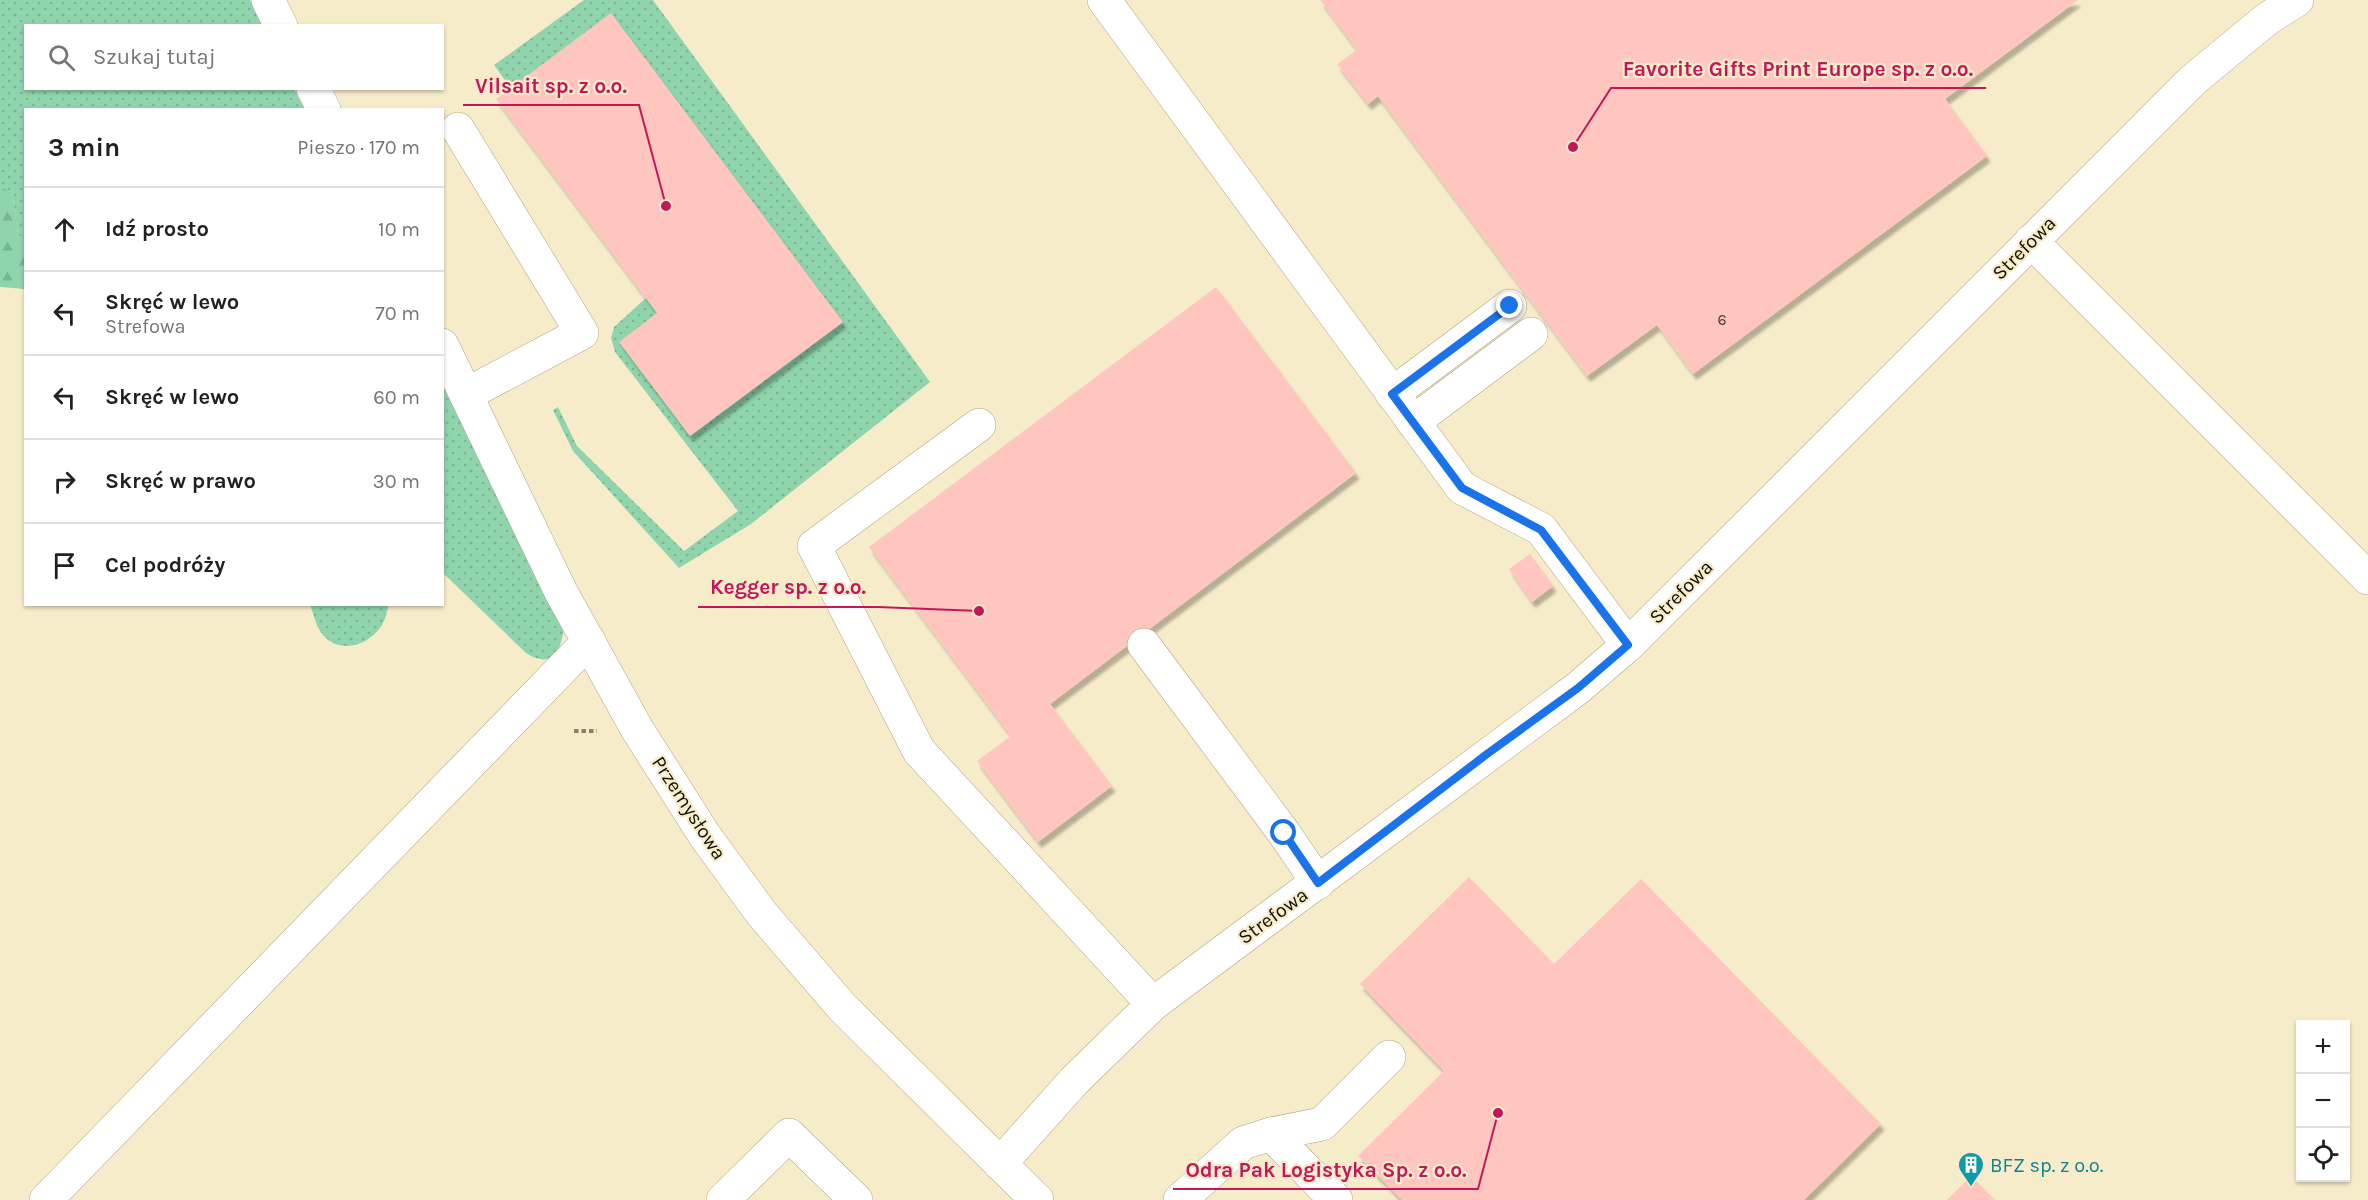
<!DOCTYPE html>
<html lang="pl">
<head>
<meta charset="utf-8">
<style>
	body { margin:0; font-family:Karla,sans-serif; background:#f6f6f6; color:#202124 }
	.controls { position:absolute; right:18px; bottom:18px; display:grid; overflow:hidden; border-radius:0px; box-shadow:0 2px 4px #0004 }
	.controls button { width:54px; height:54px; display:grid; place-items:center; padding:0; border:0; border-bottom:2px solid #e0e0e0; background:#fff; color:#202124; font:30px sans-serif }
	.stop { position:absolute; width:18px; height:18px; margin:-14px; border:4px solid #1a73e8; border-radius:50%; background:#fff }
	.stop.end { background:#1a73e8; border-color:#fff; box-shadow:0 2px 6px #0008 }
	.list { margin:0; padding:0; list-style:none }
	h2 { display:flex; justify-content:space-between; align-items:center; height:78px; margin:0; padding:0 24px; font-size:26px }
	h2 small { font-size:20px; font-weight:400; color:#757577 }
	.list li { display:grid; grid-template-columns:39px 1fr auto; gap:18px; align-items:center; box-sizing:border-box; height:84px; padding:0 24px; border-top:2px solid #e0e0e0 }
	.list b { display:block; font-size:22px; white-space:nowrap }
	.list p { margin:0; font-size:20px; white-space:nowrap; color:#757577 }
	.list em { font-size:20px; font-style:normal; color:#757577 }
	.icon { flex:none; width:33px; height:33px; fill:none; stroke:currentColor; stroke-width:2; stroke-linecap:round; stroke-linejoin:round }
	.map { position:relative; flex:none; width:2368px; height:1200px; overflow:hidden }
	.search { position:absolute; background:#fff; box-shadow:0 2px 4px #0004; left:24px; top:24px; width:420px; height:66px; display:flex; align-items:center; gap:15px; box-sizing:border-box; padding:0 21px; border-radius:0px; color:#757577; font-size:22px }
	.panel { position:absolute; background:#fff; box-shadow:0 2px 4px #0004; left:24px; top:108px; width:420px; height:498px; border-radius:0px }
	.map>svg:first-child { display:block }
	.grass { fill:url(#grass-dots) }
	.forest { fill:url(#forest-firs) }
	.building { fill:#fec6be; filter:url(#shadow) }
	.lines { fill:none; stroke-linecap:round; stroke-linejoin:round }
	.minor-casing { stroke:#afa485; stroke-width:34 }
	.path { stroke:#8a826b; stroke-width:4; stroke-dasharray:4.5 3; stroke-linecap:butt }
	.minor { stroke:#fff; stroke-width:33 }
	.route { stroke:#1a73e8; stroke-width:8 }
	.labels { text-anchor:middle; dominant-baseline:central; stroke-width:4.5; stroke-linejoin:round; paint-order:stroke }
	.number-label { font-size:16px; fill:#4e3e33 }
	.street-label { font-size:20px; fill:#141005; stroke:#f7ecca }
	.culture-label { font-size:20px; fill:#0d838f; stroke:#f7ecca; text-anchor:start }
	.leader { fill:none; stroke:#c2185b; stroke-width:2 }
	.callout-dot { fill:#c2185b; stroke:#f7ecca; stroke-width:2 }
	.callout-label { font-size:21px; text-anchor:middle; font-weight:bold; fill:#c2185b; stroke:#f7ecca; stroke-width:4.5; stroke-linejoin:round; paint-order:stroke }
</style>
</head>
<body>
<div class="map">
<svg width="2368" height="1200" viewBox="0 0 2368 1200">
	<defs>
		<pattern id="grass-dots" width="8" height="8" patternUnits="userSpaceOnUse" patternTransform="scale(1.5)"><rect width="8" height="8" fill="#8fd4ac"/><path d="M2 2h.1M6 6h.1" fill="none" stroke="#7ab592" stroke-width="1.8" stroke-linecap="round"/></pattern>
		<pattern id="forest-firs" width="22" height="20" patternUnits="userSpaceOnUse" patternTransform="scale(1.5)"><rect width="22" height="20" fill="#8fd4ac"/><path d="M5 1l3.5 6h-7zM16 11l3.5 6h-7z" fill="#7ab592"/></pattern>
		<filter id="shadow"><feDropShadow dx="3.5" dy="6" stdDeviation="1.5" flood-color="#0004"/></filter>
	</defs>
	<rect width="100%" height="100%" fill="#f7ecca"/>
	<g class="grass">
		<path d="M0,0H250L262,25L26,26V88L294,89L305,109L26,110L25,236L18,234L12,192L0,187Z"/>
		<path d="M584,0H653L930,382L751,524L679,568L573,451L553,410L558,407L577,446L684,551L738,511L615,352L611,338L614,327L657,288L494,65Z"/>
		<path d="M442,382L564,629C560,653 551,669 526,653L443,573Z"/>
		<path d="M310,605V604L389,605C387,610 386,618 383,623C372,644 341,656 323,635C316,627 314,615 310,605Z"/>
	</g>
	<path class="forest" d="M0,187L12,192L18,233L25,236V289L0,287Z"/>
	<g class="building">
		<path d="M1320,0H2078L1945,99L1987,156L1693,374L1657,325L1587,376L1378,96L1368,104L1337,64L1357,50Z"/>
		<path d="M611,13L843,322L690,436L619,342L657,313L496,99Z"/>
		<path d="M1216,287L1356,473L1050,704L1112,786L1038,842L977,761L1011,736L869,547Z"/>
		<path d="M1530,554L1553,586L1532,602L1509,569Z"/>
		<path d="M1469,877L1554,964L1641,879L1881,1124L1804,1200H1402L1358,1156L1444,1071L1360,984Z"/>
		<path d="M1971,1176L1995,1200H1947Z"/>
	</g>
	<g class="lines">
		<defs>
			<g id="minor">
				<path d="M268,0L281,26"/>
				<path d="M1104,0L1462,488L1541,529L1628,645"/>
				<path d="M313,88L324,110"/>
				<path d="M458,129L582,333L467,394"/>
				<path d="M2031,241L2368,578"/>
				<path d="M442,345L561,592L637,729L705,836L762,914L843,1008L1037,1200"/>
				<path d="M1392,394L1510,306"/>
				<path d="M1413,422L1531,334"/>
				<path d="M979,425L814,546L919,751L1153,1004"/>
				<path d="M1144,645L1284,833L1318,883"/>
				<path d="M1271,1134L1322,1124L1389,1057"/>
				<path d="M1000,1164L1074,1081L1153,1004L1578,688L1628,645L2193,80L2267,19L2297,0"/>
				<path d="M46,1200L589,641"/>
				<path d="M723,1200L789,1135L856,1200"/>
				<path d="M1180,1200L1243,1143L1271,1134L1336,1200"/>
			</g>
		</defs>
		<use href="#minor" class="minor-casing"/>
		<path class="path" d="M574,731H597"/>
		<use href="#minor" class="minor"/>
	</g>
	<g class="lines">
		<path class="route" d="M1284,833L1318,883L1487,754L1578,688L1628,645L1541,530L1462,488L1392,394L1510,306"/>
	</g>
	<defs>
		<symbol id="building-pin" viewBox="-11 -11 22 30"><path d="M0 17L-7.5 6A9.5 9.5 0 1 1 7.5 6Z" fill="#0f9aa8" stroke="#f7ecca"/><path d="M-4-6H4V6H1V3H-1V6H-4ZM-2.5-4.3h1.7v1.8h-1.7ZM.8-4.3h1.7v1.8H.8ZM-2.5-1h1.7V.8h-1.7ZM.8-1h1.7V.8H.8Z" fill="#fff"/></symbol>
	</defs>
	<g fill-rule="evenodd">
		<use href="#building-pin" x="1956" y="1150" width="30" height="40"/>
	</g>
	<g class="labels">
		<g class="number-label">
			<text x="1722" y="319">6</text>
		</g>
		<g class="street-label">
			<text transform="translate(2024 248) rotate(-45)">Strefowa</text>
			<text transform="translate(1681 592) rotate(-45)">Strefowa</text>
			<text transform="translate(689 808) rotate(57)">Przemysłowa</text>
			<text transform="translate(1273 916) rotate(-36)">Strefowa</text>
		</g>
		<g class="culture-label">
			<text x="1990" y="1165">BFZ sp. z o.o.</text>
		</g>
	</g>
	<path class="leader" d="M1573 147L1611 88H1986M666 206L639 105H463M979 611L878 607H698M1498 1113L1478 1189H1173"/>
	<g class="callout-dot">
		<circle cx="1573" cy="147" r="6"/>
		<circle cx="666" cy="206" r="6"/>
		<circle cx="979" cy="611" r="6"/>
		<circle cx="1498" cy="1113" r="6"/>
	</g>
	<g class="callout-label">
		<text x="1798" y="76">Favorite Gifts Print Europe sp. z o.o.</text>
		<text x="551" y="93">Vilsait sp. z o.o.</text>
		<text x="788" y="594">Kegger sp. z o.o.</text>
		<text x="1326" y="1177">Odra Pak Logistyka Sp. z o.o.</text>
	</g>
</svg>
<div class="controls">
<button>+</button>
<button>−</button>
<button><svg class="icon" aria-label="locate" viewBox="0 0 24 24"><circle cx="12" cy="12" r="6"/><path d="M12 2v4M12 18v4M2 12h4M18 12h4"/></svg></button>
</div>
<div class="stop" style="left:1284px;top:833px"></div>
<div class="stop end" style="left:1510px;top:306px"></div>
<div class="search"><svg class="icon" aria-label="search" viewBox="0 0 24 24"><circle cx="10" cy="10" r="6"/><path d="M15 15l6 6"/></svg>Szukaj tutaj</div>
<section class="panel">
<h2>3 min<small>Pieszo · 170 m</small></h2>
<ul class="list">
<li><svg class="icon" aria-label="ahead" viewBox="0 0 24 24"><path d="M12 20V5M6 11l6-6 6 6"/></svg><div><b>Idź prosto</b></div><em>10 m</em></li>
<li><svg class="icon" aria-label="left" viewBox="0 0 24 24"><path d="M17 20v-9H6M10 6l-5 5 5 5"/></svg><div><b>Skręć w lewo</b><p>Strefowa</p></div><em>70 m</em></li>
<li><svg class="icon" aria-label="left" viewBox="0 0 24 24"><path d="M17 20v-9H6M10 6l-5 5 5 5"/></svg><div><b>Skręć w lewo</b></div><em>60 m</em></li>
<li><svg class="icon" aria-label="right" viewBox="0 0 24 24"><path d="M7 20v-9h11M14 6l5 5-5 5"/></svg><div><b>Skręć w prawo</b></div><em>30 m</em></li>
<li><svg class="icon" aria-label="arrive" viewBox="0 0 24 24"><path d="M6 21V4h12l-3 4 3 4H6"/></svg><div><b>Cel podróży</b></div></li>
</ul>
</section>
</div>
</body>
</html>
